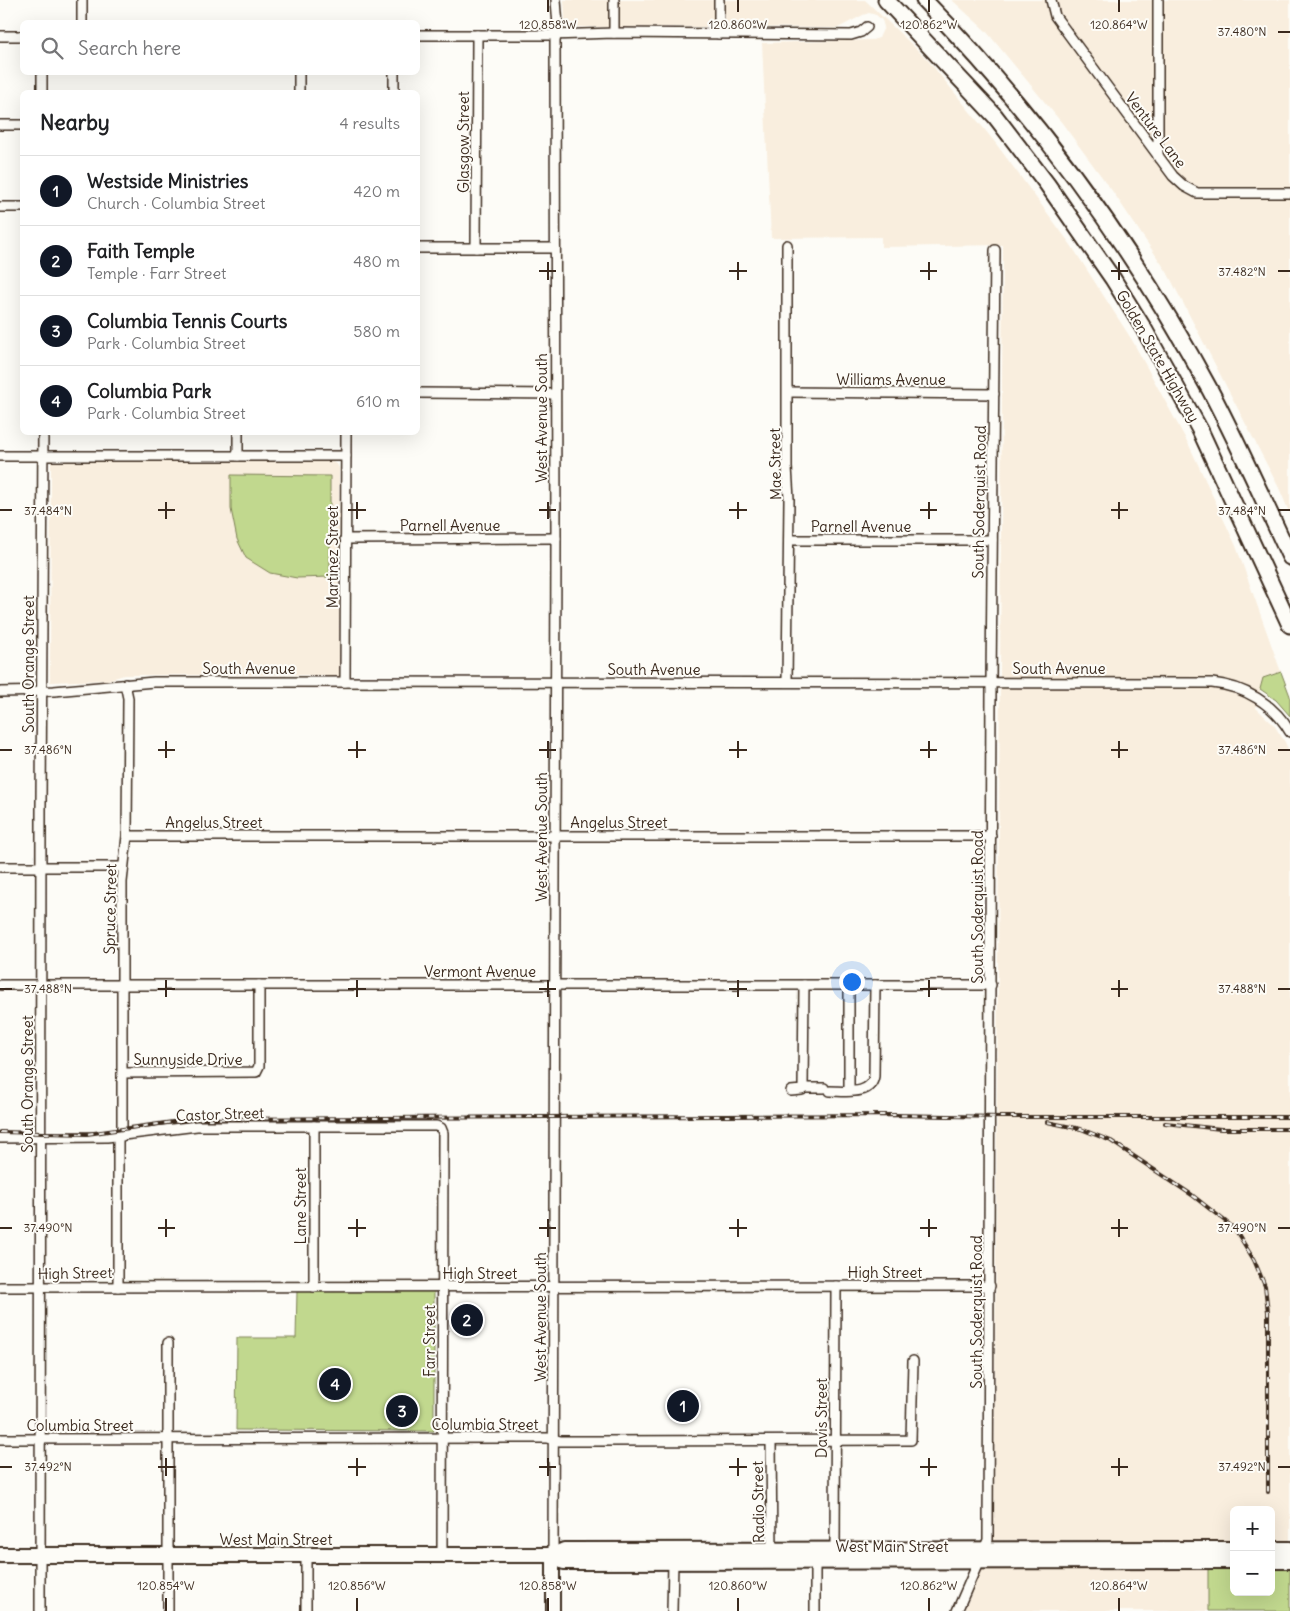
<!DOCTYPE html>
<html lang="en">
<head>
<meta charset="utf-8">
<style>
	body { margin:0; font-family:Delius,sans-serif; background:#f6f6f6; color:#202124 }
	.controls { position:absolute; right:15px; bottom:15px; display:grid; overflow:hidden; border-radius:8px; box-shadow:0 5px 20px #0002 }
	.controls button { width:45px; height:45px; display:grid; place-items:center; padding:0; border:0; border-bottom:1px solid #e0e0e0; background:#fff; color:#202124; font:25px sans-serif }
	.you { position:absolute; left:851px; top:981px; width:18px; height:18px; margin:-12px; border:4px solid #fff; border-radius:50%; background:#1a73e8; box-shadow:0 0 0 8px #1a73e833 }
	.badge { display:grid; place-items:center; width:32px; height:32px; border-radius:50%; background:#111827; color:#fff; font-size:16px; font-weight:700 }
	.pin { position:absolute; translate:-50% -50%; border:2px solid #fff; box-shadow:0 1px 5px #0006 }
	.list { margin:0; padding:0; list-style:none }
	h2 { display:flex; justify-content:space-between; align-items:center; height:65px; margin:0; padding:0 20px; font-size:21px }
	h2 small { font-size:16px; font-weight:400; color:#757577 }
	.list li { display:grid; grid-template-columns:32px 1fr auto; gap:15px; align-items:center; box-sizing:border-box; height:70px; padding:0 20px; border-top:1px solid #e0e0e0 }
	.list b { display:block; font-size:19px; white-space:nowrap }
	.list p { margin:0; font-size:16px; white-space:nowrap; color:#757577 }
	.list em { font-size:16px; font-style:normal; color:#757577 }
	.icon { flex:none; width:28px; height:28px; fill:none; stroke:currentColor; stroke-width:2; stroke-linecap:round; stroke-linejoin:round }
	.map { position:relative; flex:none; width:1290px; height:1611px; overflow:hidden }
	.search { position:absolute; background:#fff; box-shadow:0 5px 20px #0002; left:20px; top:20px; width:400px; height:55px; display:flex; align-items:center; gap:12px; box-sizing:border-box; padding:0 18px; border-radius:8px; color:#757577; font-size:19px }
	.panel { position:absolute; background:#fff; box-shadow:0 5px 20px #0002; left:20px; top:90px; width:400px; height:345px; border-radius:8px }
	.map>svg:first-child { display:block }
	.built { fill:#f9eede }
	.green { fill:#c1d88e; stroke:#7e8156 }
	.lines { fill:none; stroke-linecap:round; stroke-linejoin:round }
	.street-casing { stroke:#3b2a1e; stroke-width:12 }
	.secondary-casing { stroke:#3b2a1e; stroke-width:16 }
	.primary-casing { stroke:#3b2a1e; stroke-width:18 }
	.highway-casing { stroke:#3b2a1e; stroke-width:19 }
	.street { stroke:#fdfcf7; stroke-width:9 }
	.secondary { stroke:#fdfcf7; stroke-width:12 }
	.primary { stroke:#fdfcf7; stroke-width:14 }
	.highway { stroke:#fdfcf7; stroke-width:15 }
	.rail-casing { stroke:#3b2a1e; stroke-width:4 }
	.rail { stroke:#fdfcf7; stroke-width:2; stroke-dasharray:5.5; stroke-linecap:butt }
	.ticks { fill:none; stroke:#3b2a1e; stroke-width:2 }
	.labels { text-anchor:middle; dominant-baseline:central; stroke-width:4; stroke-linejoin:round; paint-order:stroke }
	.street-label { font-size:15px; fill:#3b2a1e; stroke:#fdfcf7 }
	.ticks-label { font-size:12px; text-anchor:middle; fill:#3b2a1e; stroke:#fdfcf7; stroke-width:4; stroke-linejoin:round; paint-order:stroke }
</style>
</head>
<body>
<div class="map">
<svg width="1290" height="1611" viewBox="0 0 1290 1611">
	<rect width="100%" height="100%" fill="#fdfcf7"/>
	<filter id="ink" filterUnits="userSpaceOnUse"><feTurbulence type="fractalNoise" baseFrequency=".02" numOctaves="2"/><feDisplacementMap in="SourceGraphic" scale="10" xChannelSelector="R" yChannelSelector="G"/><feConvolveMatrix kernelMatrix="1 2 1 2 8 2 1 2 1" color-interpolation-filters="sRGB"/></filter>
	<g filter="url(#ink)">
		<g class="built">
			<path d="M564,0H865L927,59L994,141L1071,245L1132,340L1189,445L1236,546L1281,672L1263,678L1256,708L1274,725L1285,742L1290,753V1541H1271V1510H1234V1541L994,1540L1003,245L881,247V237L771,238L762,43L872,40L879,38L884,27L882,20L876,15L869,13L863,15L838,28L731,27L725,20H713L705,27H572L565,20Z"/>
			<path d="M952,0H1290V514L1279,488L1167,272L1113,192L1062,123L986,31Z"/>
			<path d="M51,462H332L337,464L339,468V676L328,678L325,675H124L108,680L50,682Z"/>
			<path d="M1208,1566V1611H964L982,1568Z"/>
		</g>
		<g class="green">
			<path d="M231,475L330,476V577L297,578L270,573L246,558L237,539L231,509Z"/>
			<path d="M1281,672L1290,696V716L1276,700L1260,689L1263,678Z"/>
			<path d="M297,1291H434V1431L236,1430L237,1338H296Z"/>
			<path d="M1271,1565H1290V1611H1208V1566H1234V1592H1271Z"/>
		</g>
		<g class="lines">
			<defs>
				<g id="street">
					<path d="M82,0V22"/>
					<path d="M614,0V33"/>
					<path d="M1051,0L1055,16L1173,176L1184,186L1197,193H1290"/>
					<path d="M1158,0V157"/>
					<path d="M719,34V0"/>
					<path d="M418,35H551L614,33L851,35L861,32L867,27"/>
					<path d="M0,36H22"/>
					<path d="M42,72V92"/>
					<path d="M299,92V72"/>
					<path d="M394,92V72"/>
					<path d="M0,125H22"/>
					<path d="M0,207H22"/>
					<path d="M787,245V467L789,499L787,682"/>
					<path d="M418,248H555"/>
					<path d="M476,248L477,35"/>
					<path d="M788,392L994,394"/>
					<path d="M418,393L555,394"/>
					<path d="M0,456H346"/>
					<path d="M238,456V432"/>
					<path d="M345,539L556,538"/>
					<path d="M789,540H992"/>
					<path d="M345,682L346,432"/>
					<path d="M0,692L54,691L154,682L1212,683C1244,686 1274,704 1290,732"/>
					<path d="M127,836H991"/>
					<path d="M0,867H123"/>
					<path d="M0,985H991"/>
					<path d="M122,1073L256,1072L259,1066V985"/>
					<path d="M803,1088H824"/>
					<path d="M791,1091L802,1090L803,1088L804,985"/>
					<path d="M830,1091C845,1091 871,1096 874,1076L875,985"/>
					<path d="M849,1091V985"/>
					<path d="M118,1136V1287"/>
					<path d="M122,1136V882L127,836L128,698L125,684"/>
					<path d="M0,1138L107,1137L197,1126H436L441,1128L443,1133L442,1555"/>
					<path d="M0,1287L990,1286"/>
					<path d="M314,1287V1126"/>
					<path d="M0,1439L547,1438L560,1441H596L911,1440L913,1361"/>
					<path d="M771,1441L772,1555"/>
					<path d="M835,1550L836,1286"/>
					<path d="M306,1555V1611"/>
					<path d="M553,1555L556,538L555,41L558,26L556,0"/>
					<path d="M40,1611L41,808L43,432"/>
					<path d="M168,1611V1343"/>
					<path d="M672,1611L673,1562"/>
					<path d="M815,1611V1563"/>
					<path d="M957,1611L988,1540L991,682L995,250"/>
				</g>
				<path id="secondary" d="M553,1555V1611"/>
				<g id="primary">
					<path d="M1271,1549H1290"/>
					<path d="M0,1555H553L564,1550L1234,1549"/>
					<path d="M553,1555L564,1562L1234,1561"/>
					<path d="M1271,1561H1290"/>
				</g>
				<g id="highway">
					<path d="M886,0L995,116L1047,184L1113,279L1144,329L1200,430L1290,625"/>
					<path d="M924,0C1037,116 1133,247 1210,390C1239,445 1264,501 1290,557"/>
				</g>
			</defs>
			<use href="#street" class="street-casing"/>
			<use href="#secondary" class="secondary-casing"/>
			<use href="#primary" class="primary-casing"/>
			<use href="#highway" class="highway-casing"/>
			<use href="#street" class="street"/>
			<use href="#secondary" class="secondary"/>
			<use href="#primary" class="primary"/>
			<use href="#highway" class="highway"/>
			<defs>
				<g id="rail">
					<path d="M1047,1122L1081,1129L1111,1141L1192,1195L1235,1229L1254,1260L1265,1286L1268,1312V1492"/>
					<path d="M1165,1123L1221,1129H1290"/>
					<path d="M0,1132L87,1134L194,1119L893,1115L1002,1117H1290"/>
				</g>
			</defs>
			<use href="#rail" class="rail-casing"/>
			<use href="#rail" class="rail"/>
		</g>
	</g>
	<path class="ticks" d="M548,0V12M738,0V12M929,0V12M1119,0V12M1278,32H1290M548,262V280M738,262V280M929,262V280M1119,262V280M539,271H556M729,271H747M920,271H937M1111,271H1128M1278,271H1290M166,502V519M357,502V519M548,502V519M738,502V519M929,502V519M1119,502V519M0,510H12M158,510H175M348,510H366M539,510H556M729,510H747M920,510H937M1111,510H1128M1278,510H1290M166,741V758M357,741V758M548,741V758M738,741V758M929,741V758M1119,741V758M0,750H12M158,750H175M348,750H366M539,750H556M729,750H747M920,750H937M1111,750H1128M1278,750H1290M166,980V997M357,980V997M548,980V997M738,980V997M929,980V997M1119,980V997M0,989H12M158,989H175M348,989H366M539,989H556M729,989H747M920,989H937M1111,989H1128M1278,989H1290M166,1219V1237M357,1219V1237M548,1219V1237M738,1219V1237M929,1219V1237M1119,1219V1237M0,1228H12M158,1228H175M348,1228H366M539,1228H556M729,1228H747M920,1228H937M1111,1228H1128M1278,1228H1290M166,1458V1476M357,1458V1476M548,1458V1476M738,1458V1476M929,1458V1476M1119,1458V1476M0,1467H12M158,1467H175M348,1467H366M539,1467H556M729,1467H747M920,1467H937M1111,1467H1128M1278,1467H1290M166,1598V1611M357,1598V1611M548,1598V1611M738,1598V1611M929,1598V1611M1119,1598V1611"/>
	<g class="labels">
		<g class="street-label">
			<text transform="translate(1156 130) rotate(53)">Venture Lane</text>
			<text transform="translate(463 142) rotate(-90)">Glasgow Street</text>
			<text transform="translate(1158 356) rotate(60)">Golden State Highway</text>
			<text x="891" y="379">Williams Avenue</text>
			<text transform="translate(541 418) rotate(-90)">West Avenue South</text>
			<text transform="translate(775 464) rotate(-91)">Mae Street</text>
			<text transform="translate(979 502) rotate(-89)">South Soderquist Road</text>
			<text x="450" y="525">Parnell Avenue</text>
			<text x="861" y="526">Parnell Avenue</text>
			<text transform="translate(332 557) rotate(-90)">Martinez Street</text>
			<text transform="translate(28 664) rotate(-90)">South Orange Street</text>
			<text x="249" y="668">South Avenue</text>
			<text x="1059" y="668">South Avenue</text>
			<text x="654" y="669">South Avenue</text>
			<text x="214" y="822">Angelus Street</text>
			<text x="619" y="822">Angelus Street</text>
			<text transform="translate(541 837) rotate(-90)">West Avenue South</text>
			<text transform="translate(977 907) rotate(-90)">South Soderquist Road</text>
			<text transform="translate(110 909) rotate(-89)">Spruce Street</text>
			<text x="480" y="971">Vermont Avenue</text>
			<text x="188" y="1059">Sunnyside Drive</text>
			<text transform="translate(27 1084) rotate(-90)">South Orange Street</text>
			<text transform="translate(220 1114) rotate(-2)">Castor Street</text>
			<text transform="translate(300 1206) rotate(-90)">Lane Street</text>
			<text x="885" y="1272">High Street</text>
			<text transform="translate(75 1273) rotate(-1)">High Street</text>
			<text x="480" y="1273">High Street</text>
			<text transform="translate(976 1312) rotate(-90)">South Soderquist Road</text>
			<text transform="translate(540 1317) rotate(-90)">West Avenue South</text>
			<text transform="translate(429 1341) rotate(-90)">Farr Street</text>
			<text transform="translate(821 1418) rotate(-90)">Davis Street</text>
			<text x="485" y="1424">Columbia Street</text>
			<text x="80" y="1425">Columbia Street</text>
			<text transform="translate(758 1502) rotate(-91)">Radio Street</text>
			<text x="276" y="1539">West Main Street</text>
			<text x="892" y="1546">West Main Street</text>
		</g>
	</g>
	<g class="ticks-label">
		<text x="548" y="29">120.858°W</text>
		<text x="738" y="29">120.860°W</text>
		<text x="929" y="29">120.862°W</text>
		<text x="1119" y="29">120.864°W</text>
		<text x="1242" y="36">37.480°N</text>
		<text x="1242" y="276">37.482°N</text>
		<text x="1242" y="515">37.484°N</text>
		<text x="48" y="515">37.484°N</text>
		<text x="1242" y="754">37.486°N</text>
		<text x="48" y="754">37.486°N</text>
		<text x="1242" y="993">37.488°N</text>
		<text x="48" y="993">37.488°N</text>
		<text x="1242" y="1232">37.490°N</text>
		<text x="48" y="1232">37.490°N</text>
		<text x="1242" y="1471">37.492°N</text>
		<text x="48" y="1471">37.492°N</text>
		<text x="166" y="1590">120.854°W</text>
		<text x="357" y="1590">120.856°W</text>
		<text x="548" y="1590">120.858°W</text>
		<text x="738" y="1590">120.860°W</text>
		<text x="929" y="1590">120.862°W</text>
		<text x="1119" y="1590">120.864°W</text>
	</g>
</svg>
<div class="controls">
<button>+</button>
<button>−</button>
</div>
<div class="you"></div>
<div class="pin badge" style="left:683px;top:1406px">1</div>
<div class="pin badge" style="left:467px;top:1320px">2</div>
<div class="pin badge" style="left:402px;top:1411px">3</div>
<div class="pin badge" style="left:335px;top:1384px">4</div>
<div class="search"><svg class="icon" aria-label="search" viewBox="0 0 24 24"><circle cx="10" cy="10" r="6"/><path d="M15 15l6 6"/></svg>Search here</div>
<section class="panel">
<h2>Nearby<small>4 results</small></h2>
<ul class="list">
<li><span class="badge">1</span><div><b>Westside Ministries</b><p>Church · Columbia Street</p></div><em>420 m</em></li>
<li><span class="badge">2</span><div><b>Faith Temple</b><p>Temple · Farr Street</p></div><em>480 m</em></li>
<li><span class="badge">3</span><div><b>Columbia Tennis Courts</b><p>Park · Columbia Street</p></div><em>580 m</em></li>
<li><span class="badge">4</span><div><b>Columbia Park</b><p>Park · Columbia Street</p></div><em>610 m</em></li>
</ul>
</section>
</div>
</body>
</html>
